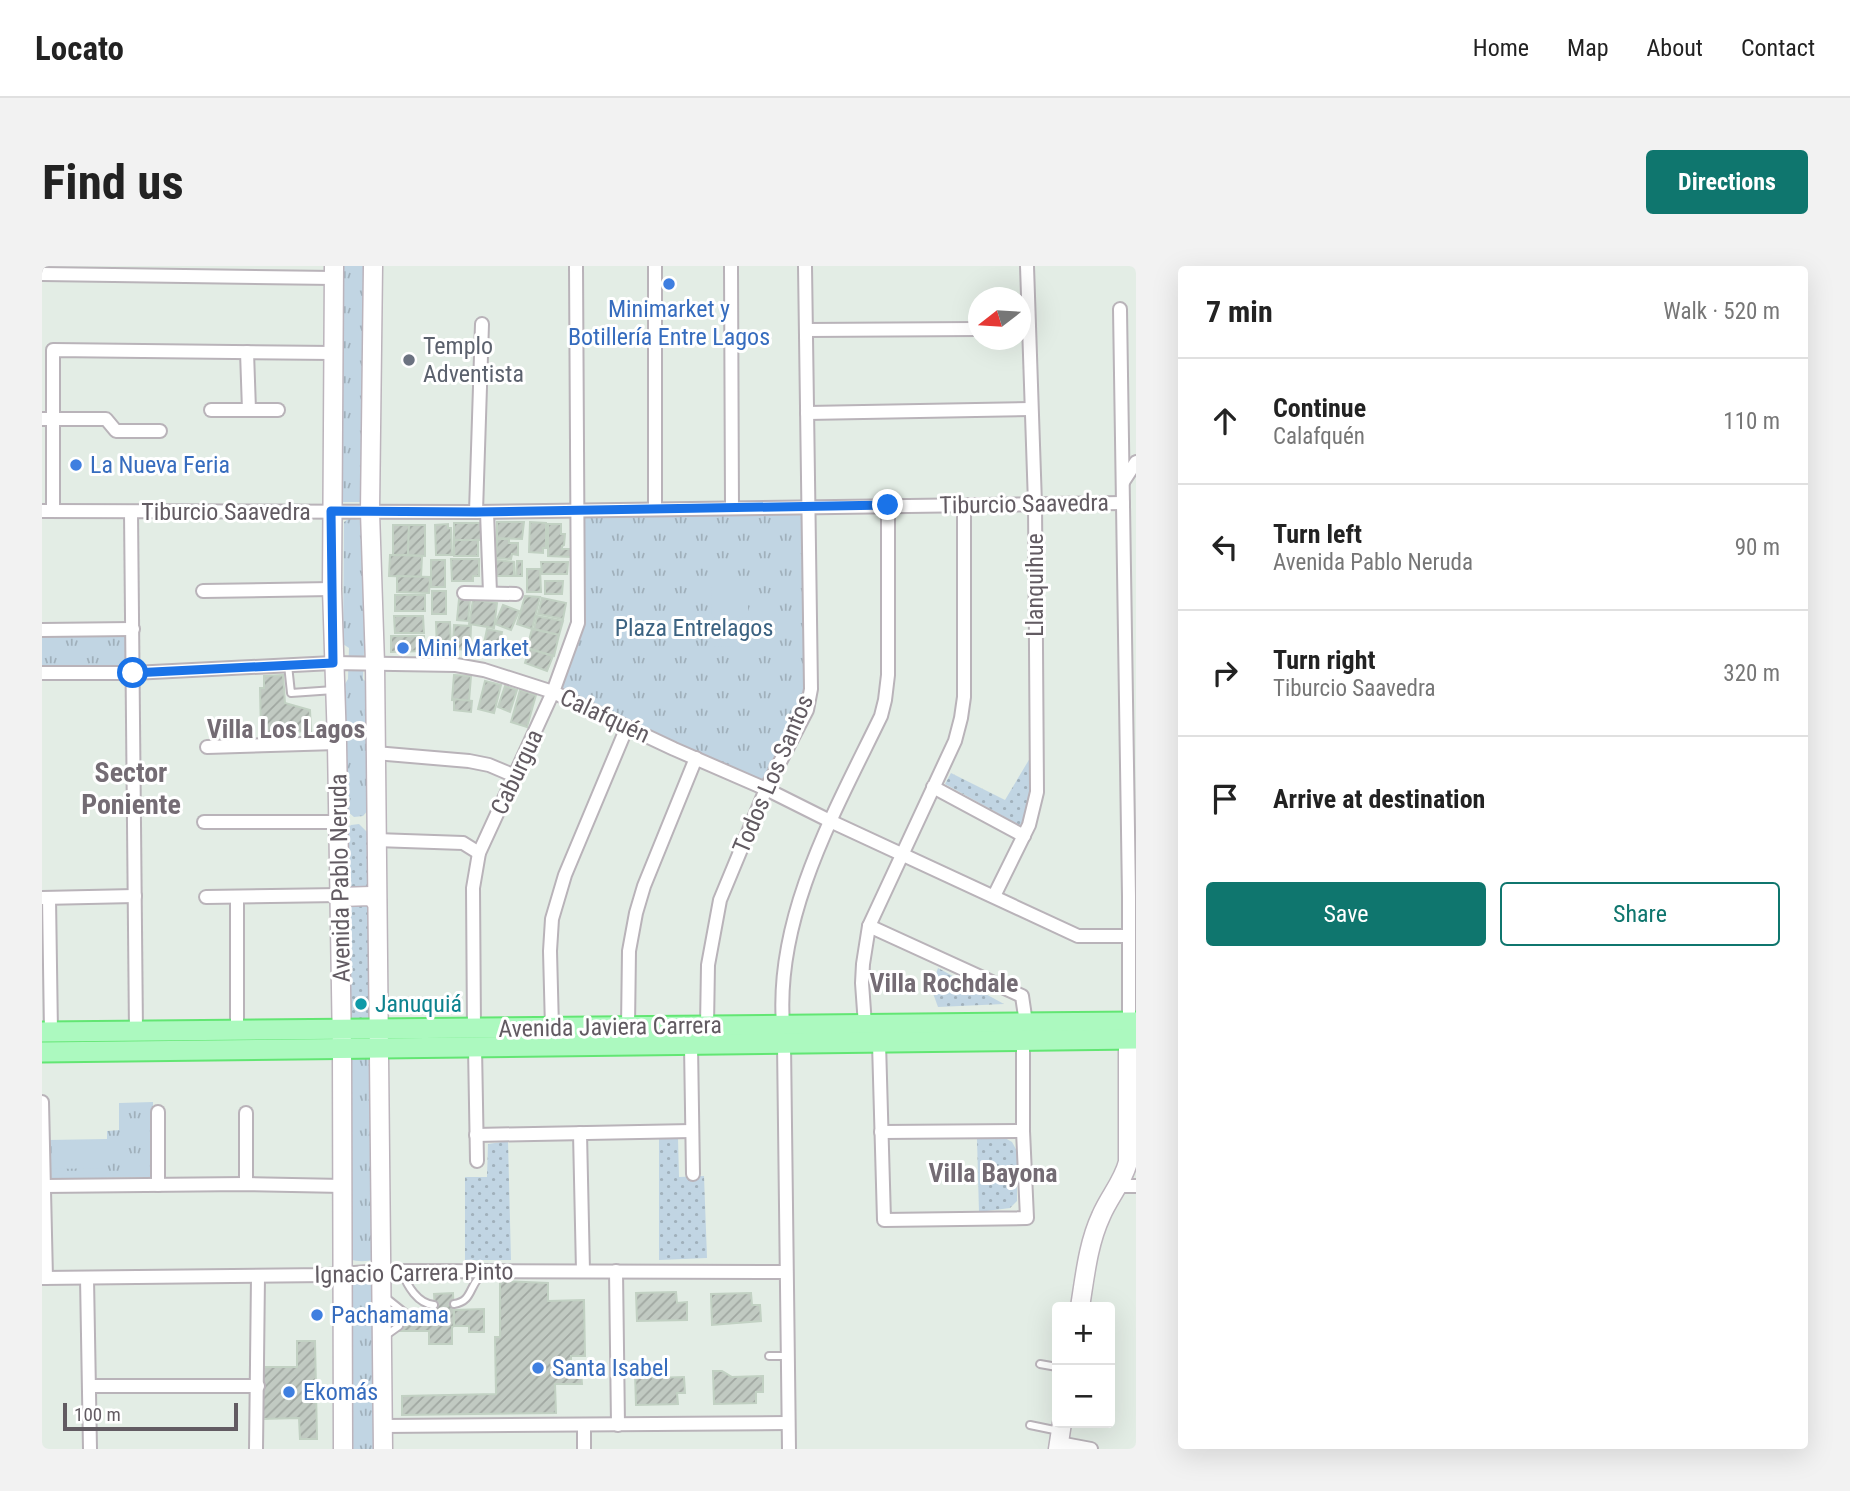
<!DOCTYPE html>
<html lang="en">
<head>
<meta charset="utf-8">
<style>
	body { margin:0; font-family:"Roboto Condensed",sans-serif; background:#f2f2f2; color:#222 }
	.controls { position:absolute; right:21px; bottom:21px; display:grid; overflow:hidden; border-radius:7px; box-shadow:0 7px 28px #0002 }
	.controls button { width:63px; height:63px; display:grid; place-items:center; padding:0; border:0; border-bottom:2px solid #e0e0e0; background:#fff; color:#222; font:35px sans-serif }
	.compass { position:absolute; left:926px; top:21px; width:63px; height:63px; border-radius:50%; background:#fff; box-shadow:0 7px 28px #0002; rotate:253deg }
	.scale { position:absolute; left:21px; bottom:18px; width:175px; box-sizing:border-box; padding-left:7px; border:4px solid #625b62; border-top:0; font-size:19px; line-height:24px; white-space:nowrap; color:#625b62; -webkit-text-stroke:5px #fff; paint-order:stroke }
	.stop { position:absolute; width:21px; height:21px; margin:-16px; border:5px solid #1a73e8; border-radius:50%; background:#fff }
	.stop.end { background:#1a73e8; border-color:#fff; box-shadow:0 2px 7px #0008 }
	.list { margin:0; padding:0; list-style:none }
	h2 { display:flex; justify-content:space-between; align-items:center; height:91px; margin:0; padding:0 28px; font-size:30px }
	h2 small { font-size:23px; font-weight:400; color:#767676 }
	.list li { display:grid; grid-template-columns:46px 1fr auto; gap:21px; align-items:center; box-sizing:border-box; height:126px; padding:0 28px; border-top:2px solid #e0e0e0 }
	.list b { display:block; font-size:26px; white-space:nowrap }
	.list p { margin:0; font-size:23px; white-space:nowrap; color:#767676 }
	.list em { font-size:23px; font-style:normal; color:#767676 }
	.actions { display:flex; gap:14px; padding:21px 28px }
	.actions a { flex:1; padding:16px 0; border:2px solid #0f766e; border-radius:7px; text-align:center; font-size:24px; color:#0f766e }
	.actions .main { background:#0f766e; color:#fff }
	.icon { flex:none; width:38px; height:38px; fill:none; stroke:currentColor; stroke-width:2; stroke-linecap:round; stroke-linejoin:round }
	.map { position:relative; flex:none; width:1094px; height:1183px; overflow:hidden; border-radius:7px }
	header { display:flex; align-items:center; gap:42px; box-sizing:border-box; height:98px; padding:0 35px; background:#fff; border-bottom:2px solid #e0e0e0 }
	header strong { font-size:33px }
	nav { display:flex; gap:38px; margin-inline-start:auto; font-size:24px }
	.intro { display:flex; align-items:center; justify-content:space-between; box-sizing:border-box; height:168px; padding:0 42px }
	h1 { margin:0; font-size:49px }
	.button { padding:18px 32px; border-radius:7px; background:#0f766e; color:#fff; font-size:24px; font-weight:700 }
	main { display:flex; gap:42px; padding:0 42px }
	aside { flex:1; background:#fff; border-radius:7px; box-shadow:0 7px 28px #0002 }
	.map>svg:first-child { display:block }
	.grass { fill:url(#grass-dots) }
	.park { fill:url(#park-tufts) }
	.pitch { fill:#c1d5e3 }
	.building { fill:url(#building-hatch); stroke:#c2d1c3; stroke-width:2 }
	.lines { fill:none; stroke-linecap:round; stroke-linejoin:round }
	.lane-casing { stroke:#b9b3b9; stroke-width:10 }
	.street-casing { stroke:#b9b3b9; stroke-width:16 }
	.secondary-casing { stroke:#bcb4bc; stroke-width:21 }
	.primary-casing { stroke:#62e673; stroke-width:23 }
	.lane { stroke:#fff; stroke-width:6 }
	.street { stroke:#fff; stroke-width:12 }
	.secondary { stroke:#fff; stroke-width:18 }
	.primary { stroke:#acf9bf; stroke-width:19 }
	.route { stroke:#1a73e8; stroke-width:9 }
	.shop-dot { fill:#3f7fe0; stroke:#fff; stroke-width:2.5 }
	.worship-dot { fill:#6b7280; stroke:#fff; stroke-width:2.5 }
	.culture-dot { fill:#0f9aa8; stroke:#fff; stroke-width:2.5 }
	.labels { text-anchor:middle; dominant-baseline:central; stroke-width:6; stroke-linejoin:round; paint-order:stroke }
	.shop-label { font-size:24px; fill:#366cbe; stroke:#fff; text-anchor:start }
	.worship-label { font-size:24px; fill:#5b616d; stroke:#fff; text-anchor:start }
	.street-label { font-size:24px; fill:#625b62; stroke:#fff }
	.park-label { font-size:24px; fill:#3b6281; stroke:#fff }
	.culture-label { font-size:24px; fill:#0d838f; stroke:#fff; text-anchor:start }
	.neighbourhood-label { font-size:26px; font-weight:bold; fill:#746c74; stroke:#fff }
	.quarter-label { font-size:28px; font-weight:bold; fill:#746c74; stroke:#fff }
</style>
</head>
<body>
<header>
<strong>Locato</strong>
<nav><a>Home</a><a>Map</a><a>About</a><a>Contact</a></nav>
</header>
<div class="intro"><h1>Find us</h1><a class="button">Directions</a></div>
<main>
<div class="map">
<svg width="1094" height="1183" viewBox="0 0 1094 1183">
	<defs>
		<pattern id="grass-dots" width="8" height="8" patternUnits="userSpaceOnUse" patternTransform="scale(1.75)"><rect width="8" height="8" fill="#c1d5e3"/><path d="M2 2h.1M6 6h.1" fill="none" stroke="#a0b0bb" stroke-width="1.8" stroke-linecap="round"/></pattern>
		<pattern id="park-tufts" width="24" height="20" patternUnits="userSpaceOnUse" patternTransform="scale(1.75)"><rect width="24" height="20" fill="#c1d5e3"/><path d="M3 7l-1-3M5 7V3M7 7l1-3M15 17l-1-3M17 17v-4M19 17l1-3" fill="none" stroke="#a0b0bb"/></pattern>
		<pattern id="building-hatch" width="6" height="6" patternUnits="userSpaceOnUse" patternTransform="scale(1.75)"><rect width="6" height="6" fill="#c1cac2"/><path d="M-1 1l2-2M0 6l6-6M5 7l2-2" fill="none" stroke="#a0a7a1"/></pattern>
	</defs>
	<rect width="100%" height="100%" fill="#e3ede5"/>
	<g class="grass">
		<path d="M988,492L991,543L981,561L903,518L909,507L963,534Z"/>
		<path d="M317,558L328,569L330,746C325,756 321,757 311,757L307,752L305,563L309,559Z"/>
		<path d="M896,702L962,738L896,741L889,722Z"/>
		<path d="M636,872L637,911L662,910L665,992L617,994V873Z"/>
		<path d="M963,872L970,876L975,885V935L968,942L937,946L935,873Z"/>
		<path d="M466,875L469,994H423V911H445L446,878Z"/>
	</g>
	<g class="park">
		<path d="M296,0H322L319,236H295Z"/>
		<path d="M760,247L765,420L759,443L721,515L635,477L519,422L542,358L541,251Z"/>
		<path d="M308,252L322,255L327,376L322,385L321,413L326,418L327,543L321,550L312,551L305,545L303,418L306,413L307,382L301,378L302,256Z"/>
		<path d="M86,365V400L0,401V367Z"/>
		<path d="M332,788L333,993C324,996 316,996 307,993L306,789Z"/>
		<path d="M111,836L112,911L7,913L6,874L65,873V865L77,864V837Z"/>
		<path d="M314,1013L333,1015L335,1183H307V1014Z"/>
	</g>
	<g class="pitch">
		<path d="M669,319H706V348H670Z"/>
		<path d="M707,351V380L670,381V352Z"/>
		<path d="M63,874V902L11,903L10,875Z"/>
	</g>
	<g class="building">
		<path d="M455,256H482L480,273L455,272Z"/>
		<path d="M488,256L504,257V282H501V287L487,286Z"/>
		<path d="M412,257H441L442,274H412Z"/>
		<path d="M406,258V262H409L410,289H394L393,259Z"/>
		<path d="M506,258H519V268H523L522,279L520,280V283H530L529,291L506,290Z"/>
		<path d="M351,259H367L366,289H351Z"/>
		<path d="M367,259H383V290L366,289Z"/>
		<path d="M455,273H467V277H476V289L470,288L469,293L454,292Z"/>
		<rect x="412" y="274" width="24" height="16"/>
		<path d="M348,289L380,290L379,311L347,310Z"/>
		<path d="M409,293H437V310H431V315H410Z"/>
		<rect x="389" y="294" width="14" height="27"/>
		<path d="M454,294L472,296V310H454Z"/>
		<path d="M475,295H480V310H474Z"/>
		<path d="M499,296H526L525,308H500Z"/>
		<path d="M485,303H498L499,326H485Z"/>
		<path d="M355,310L388,311L387,327L355,326Z"/>
		<path d="M503,315H521L520,328H503Z"/>
		<rect x="390" y="325" width="14" height="23"/>
		<rect x="353" y="329" width="30" height="16"/>
		<path d="M483,330L498,331L490,363L475,358Z"/>
		<path d="M500,332L524,337L521,353L496,348Z"/>
		<path d="M417,333L428,334L426,355L415,354Z"/>
		<path d="M431,334L455,337L452,362L427,358Z"/>
		<path d="M461,339L477,345L469,364L453,358Z"/>
		<path d="M352,350H381L382,367H353Z"/>
		<path d="M495,350L521,355L517,369L492,363Z"/>
		<path d="M394,356H408L409,383L395,384Z"/>
		<path d="M412,359L429,360L428,384L414,383V378L411,377Z"/>
		<path d="M445,363L460,366L454,391L440,387Z"/>
		<path d="M490,363L517,369L512,390L485,382Z"/>
		<path d="M349,370H382L383,385L349,386Z"/>
		<path d="M487,383L511,390L505,405L483,397Z"/>
		<path d="M241,409L243,437L268,444L269,465L219,467L218,422H222V410Z"/>
		<path d="M412,409L429,410L427,435L410,434Z"/>
		<path d="M443,415L459,419L452,447L436,443Z"/>
		<path d="M463,420L475,424L468,446L456,441Z"/>
		<path d="M478,424L494,429L485,461L469,456Z"/>
		<path d="M412,433L430,435L429,446L412,444Z"/>
		<path d="M458,1015L506,1017V1035L542,1034L543,1090H529V1105H539L540,1118H513L514,1147L360,1149V1130L454,1128L453,1071H458Z"/>
		<path d="M634,1026L635,1037L645,1036V1054L595,1055L594,1027Z"/>
		<path d="M411,1027L412,1060L410,1061V1078H387V1065H358L357,1045L393,1044L392,1028Z"/>
		<path d="M709,1027L710,1039H718L719,1055L670,1059L669,1028Z"/>
		<path d="M442,1043V1066H427V1060H412V1044Z"/>
		<path d="M255,1075H273L275,1173H258L257,1152L219,1153L220,1101H255Z"/>
		<path d="M671,1105H680L690,1111L721,1110V1126H714V1137L672,1138Z"/>
		<path d="M593,1106H602L611,1112L642,1111L643,1127H635L636,1138L594,1139Z"/>
	</g>
	<g class="lines">
		<defs>
			<g id="lane">
				<path d="M246,399L249,427L292,424"/>
				<path d="M360,1005C365,1020 376,1038 392,1039"/>
				<path d="M343,1031L363,1047"/>
				<path d="M412,1038C432,1035 426,1018 442,1007"/>
				<path d="M343,1070L357,1060"/>
				<path d="M727,1090H746"/>
				<path d="M998,1098L1015,1101"/>
				<path d="M988,1159L1017,1165"/>
			</g>
			<g id="street">
				<path d="M613,0V243"/>
				<path d="M689,0L690,242"/>
				<path d="M0,8L292,12"/>
				<path d="M1078,43L1087,630V760"/>
				<path d="M764,64L936,63"/>
				<path d="M205,86L207,144"/>
				<path d="M169,144H236"/>
				<path d="M765,147L989,143"/>
				<path d="M0,153H64L74,165H118"/>
				<path d="M1081,216L1094,196"/>
				<path d="M0,245L434,246L1081,237"/>
				<path d="M11,245V84L291,87"/>
				<path d="M89,246L94,766"/>
				<path d="M434,246L440,58"/>
				<path d="M445,246L448,327"/>
				<path d="M161,325L290,323"/>
				<path d="M422,327L474,328"/>
				<path d="M0,364L91,363"/>
				<path d="M0,407H91L291,397L414,399L442,404L511,426L632,483L724,523L788,555L1036,670H1087"/>
				<path d="M165,481L295,477"/>
				<path d="M333,487L427,495L447,499L473,510"/>
				<path d="M891,521L982,570"/>
				<path d="M162,556H297"/>
				<path d="M334,574L421,577L437,587"/>
				<path d="M952,630L987,559L995,526L993,238L985,0"/>
				<path d="M164,631L298,629"/>
				<path d="M195,631V765"/>
				<path d="M0,632L93,630"/>
				<path d="M7,632L9,766"/>
				<path d="M827,660L980,730L984,757"/>
				<path d="M741,758C733,650 793,545 839,450L843,434L846,409V239"/>
				<path d="M823,759L820,717L821,698L827,660L913,475L919,452L922,431V240"/>
				<path d="M665,760L666,699L678,634L724,523L765,444L769,423L763,0"/>
				<path d="M586,761L587,685L594,647L602,620L654,492"/>
				<path d="M510,762L508,685L510,653L523,609L585,461"/>
				<path d="M432,763L431,622L437,587L511,426L536,357L534,0"/>
				<path d="M837,777L842,954L985,952L981,865V775"/>
				<path d="M742,778L747,1183"/>
				<path d="M649,779L651,908"/>
				<path d="M433,781L435,895"/>
				<path d="M0,836L4,1012"/>
				<path d="M116,846V919"/>
				<path d="M204,847V918"/>
				<path d="M839,866L981,865"/>
				<path d="M538,867L541,1005"/>
				<path d="M434,869L650,865"/>
				<path d="M2,920L204,918L301,920"/>
				<path d="M1076,920H1094"/>
				<path d="M574,1005L576,1159"/>
				<path d="M0,1012L286,1009L339,1005L744,1006"/>
				<path d="M45,1012L48,1183"/>
				<path d="M47,1120H216"/>
				<path d="M542,1159V1183"/>
				<path d="M341,1160L746,1157"/>
				<path d="M1017,1177L1049,1183"/>
				<path d="M214,1183L216,1010"/>
			</g>
			<g id="secondary">
				<path d="M292,0L290,323L295,477L300,783L301,1183"/>
				<path d="M331,0L328,246L333,398L341,1183"/>
				<path d="M298,631L329,630L335,637"/>
				<path d="M1038,1041C1043,1010 1046,978 1059,950C1067,931 1081,916 1086,896V774"/>
				<path d="M1016,1183L1020,1157"/>
			</g>
			<g id="primary">
				<path d="M0,766L1094,756"/>
				<path d="M0,786L1094,773"/>
			</g>
		</defs>
		<use href="#lane" class="lane-casing"/>
		<use href="#street" class="street-casing"/>
		<use href="#secondary" class="secondary-casing"/>
		<use href="#primary" class="primary-casing"/>
		<use href="#lane" class="lane"/>
		<use href="#street" class="street"/>
		<use href="#secondary" class="secondary"/>
		<use href="#primary" class="primary"/>
	</g>
	<g class="lines">
		<path class="route" d="M91,407L291,397L289,245L434,246L846,239"/>
	</g>
	<g class="shop-dot">
		<circle cx="627" cy="18" r="7"/>
		<circle cx="34" cy="199" r="7"/>
		<circle cx="361" cy="382" r="7"/>
		<circle cx="275" cy="1049" r="7"/>
		<circle cx="496" cy="1102" r="7"/>
		<circle cx="247" cy="1126" r="7"/>
	</g>
	<circle class="worship-dot" cx="367" cy="94" r="7"/>
	<circle class="culture-dot" cx="319" cy="738" r="7"/>
	<g class="labels">
		<g class="shop-label">
			<text x="627" y="43" text-anchor="middle">Minimarket y<tspan x="627" dy="28">Botillería Entre Lagos</tspan></text>
			<text x="48" y="199">La Nueva Feria</text>
			<text x="375" y="382">Mini Market</text>
			<text x="289" y="1049">Pachamama</text>
			<text x="510" y="1102">Santa Isabel</text>
			<text x="261" y="1126">Ekomás</text>
		</g>
		<g class="worship-label">
			<text x="381" y="80">Templo<tspan x="381" dy="28">Adventista</tspan></text>
		</g>
		<g class="street-label">
			<text transform="translate(982 238) rotate(-1)">Tiburcio Saavedra</text>
			<text x="184" y="246">Tiburcio Saavedra</text>
			<text transform="translate(993 319) rotate(-90)">Llanquihue</text>
			<text transform="translate(563 450) rotate(25)">Calafquén</text>
			<text transform="translate(475 506) rotate(-65)">Caburgua</text>
			<text transform="translate(731 508) rotate(-67)">Todos Los Santos</text>
			<text transform="translate(298 612) rotate(-91)">Avenida Pablo Neruda</text>
			<text transform="translate(568 761) rotate(-1)">Avenida Javiera Carrera</text>
			<text transform="translate(372 1007) rotate(-1)">Ignacio Carrera Pinto</text>
		</g>
		<g class="park-label">
			<text x="652" y="362">Plaza Entrelagos</text>
		</g>
		<g class="culture-label">
			<text x="333" y="738">Januquiá</text>
		</g>
		<g class="neighbourhood-label">
			<text x="244" y="463">Villa Los Lagos</text>
			<text x="902" y="717">Villa Rochdale</text>
			<text x="951" y="907">Villa Bayona</text>
		</g>
		<g class="quarter-label">
			<text x="89" y="506">Sector<tspan x="89" dy="32">Poniente</tspan></text>
		</g>
	</g>
</svg>
<div class="controls">
<button>+</button>
<button>−</button>
</div>
<svg class="compass" viewBox="-18 -18 36 36"><path d="M0-13l5 13h-10z" fill="#e53935"/><path d="M0 13l5-13h-10z" fill="#767676"/></svg>
<div class="scale">100 m</div>
<div class="stop" style="left:91px;top:407px"></div>
<div class="stop end" style="left:846px;top:239px"></div>
</div>
<aside>
<h2>7 min<small>Walk · 520 m</small></h2>
<ul class="list">
<li><svg class="icon" aria-label="ahead" viewBox="0 0 24 24"><path d="M12 20V5M6 11l6-6 6 6"/></svg><div><b>Continue</b><p>Calafquén</p></div><em>110 m</em></li>
<li><svg class="icon" aria-label="left" viewBox="0 0 24 24"><path d="M17 20v-9H6M10 6l-5 5 5 5"/></svg><div><b>Turn left</b><p>Avenida Pablo Neruda</p></div><em>90 m</em></li>
<li><svg class="icon" aria-label="right" viewBox="0 0 24 24"><path d="M7 20v-9h11M14 6l5 5-5 5"/></svg><div><b>Turn right</b><p>Tiburcio Saavedra</p></div><em>320 m</em></li>
<li><svg class="icon" aria-label="arrive" viewBox="0 0 24 24"><path d="M6 21V4h12l-3 4 3 4H6"/></svg><div><b>Arrive at destination</b></div></li>
</ul>
<div class="actions"><a class="main">Save</a><a>Share</a></div>
</aside>
</main>
</body>
</html>
